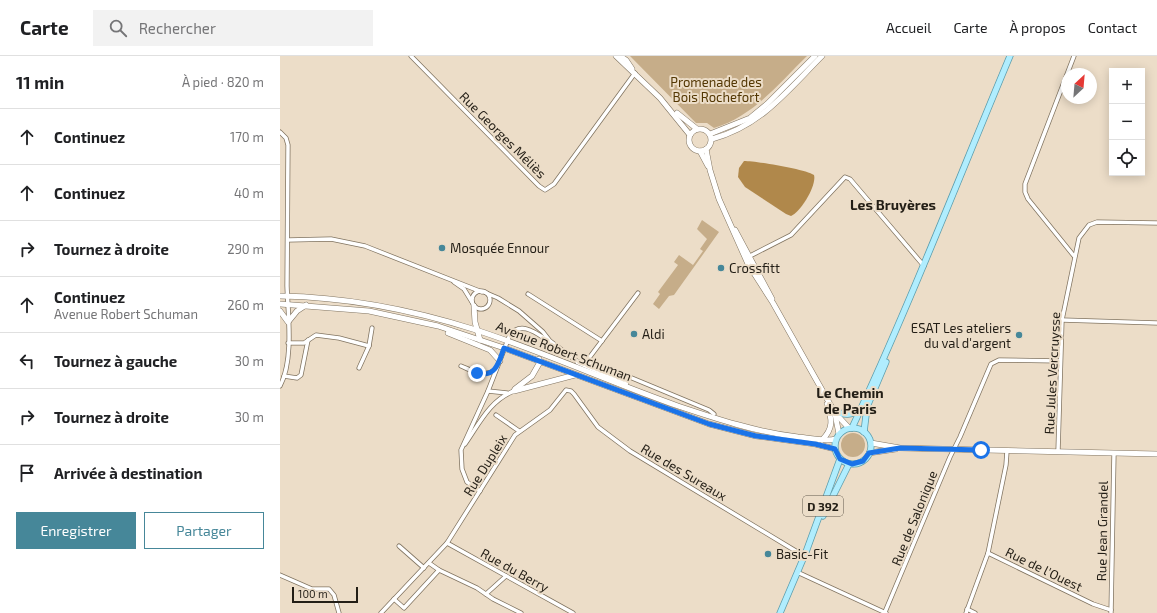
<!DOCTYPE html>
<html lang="fr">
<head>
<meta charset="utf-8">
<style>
	body { margin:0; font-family:"Exo 2",sans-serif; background:#f2f2f2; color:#202124 }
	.controls { position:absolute; right:12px; top:12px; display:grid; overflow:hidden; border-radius:0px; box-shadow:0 2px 10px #0003 }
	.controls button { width:36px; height:36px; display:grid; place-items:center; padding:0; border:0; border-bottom:1px solid #e0e0e0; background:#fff; color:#202124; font:20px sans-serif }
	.compass { position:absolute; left:781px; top:12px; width:36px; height:36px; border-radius:50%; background:#fff; box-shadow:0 2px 10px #0003; rotate:26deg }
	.scale { position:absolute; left:12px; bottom:10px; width:66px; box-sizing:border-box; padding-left:4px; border:2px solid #231e16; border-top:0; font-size:11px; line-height:14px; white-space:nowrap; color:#231e16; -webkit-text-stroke:3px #ecddc8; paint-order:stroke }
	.stop { position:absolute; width:12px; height:12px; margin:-9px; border:3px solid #1a73e8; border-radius:50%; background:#fff }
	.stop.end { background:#1a73e8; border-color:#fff; box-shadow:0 1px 4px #0008 }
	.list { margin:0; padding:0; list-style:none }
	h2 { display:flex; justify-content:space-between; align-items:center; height:52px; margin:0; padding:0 16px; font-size:17px }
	h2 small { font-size:13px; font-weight:400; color:#757577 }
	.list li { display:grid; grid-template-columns:26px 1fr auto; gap:12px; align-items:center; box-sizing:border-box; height:56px; padding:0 16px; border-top:1px solid #e0e0e0 }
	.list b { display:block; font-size:15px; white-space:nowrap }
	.list p { margin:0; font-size:13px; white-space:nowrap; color:#757577 }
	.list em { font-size:13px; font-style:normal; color:#757577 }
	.actions { display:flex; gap:8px; padding:12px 16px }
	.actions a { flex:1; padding:9px 0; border:1px solid #468799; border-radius:0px; text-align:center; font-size:14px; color:#468799 }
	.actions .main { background:#468799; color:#fff }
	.icon { flex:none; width:22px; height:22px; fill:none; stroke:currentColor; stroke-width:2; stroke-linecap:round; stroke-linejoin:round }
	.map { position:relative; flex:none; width:877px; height:557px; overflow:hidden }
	header { display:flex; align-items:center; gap:24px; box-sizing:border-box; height:56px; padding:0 20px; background:#fff; border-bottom:1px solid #e0e0e0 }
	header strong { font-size:19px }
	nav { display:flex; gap:22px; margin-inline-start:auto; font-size:14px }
	.search { width:280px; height:36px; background:#f2f2f2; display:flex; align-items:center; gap:10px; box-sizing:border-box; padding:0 14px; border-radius:0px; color:#757577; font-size:15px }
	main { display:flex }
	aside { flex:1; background:#fff }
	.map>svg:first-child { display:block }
	.green { fill:#c6ad89 }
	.water { fill:#b0884b }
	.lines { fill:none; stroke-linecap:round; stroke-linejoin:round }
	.street-casing { stroke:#817461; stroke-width:5 }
	.secondary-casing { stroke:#817461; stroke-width:6 }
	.primary-casing { stroke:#5c9dac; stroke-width:7 }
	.street { stroke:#fff; stroke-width:3.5 }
	.secondary { stroke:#fff; stroke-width:5 }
	.primary { stroke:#b0edfe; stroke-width:5.5 }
	.route { stroke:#1a73e8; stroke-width:5 }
	.poi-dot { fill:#468799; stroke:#ecddc8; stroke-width:1.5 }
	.labels { text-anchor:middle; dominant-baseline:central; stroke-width:4; stroke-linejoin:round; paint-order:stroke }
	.shield { fill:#ecddc8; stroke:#5f574b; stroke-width:1 }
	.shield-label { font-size:12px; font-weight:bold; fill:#231e16 }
	.park-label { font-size:13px; fill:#533703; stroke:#ecddc8 }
	.street-label { font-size:13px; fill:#231e16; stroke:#ecddc8 }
	.poi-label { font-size:13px; fill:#231e16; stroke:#ecddc8; text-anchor:start }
	.neighbourhood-label { font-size:14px; font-weight:bold; fill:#231e16; stroke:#ecddc8 }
</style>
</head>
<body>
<header>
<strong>Carte</strong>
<div class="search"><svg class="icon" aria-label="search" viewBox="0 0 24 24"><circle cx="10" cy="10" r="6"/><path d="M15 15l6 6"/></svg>Rechercher</div>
<nav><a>Accueil</a><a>Carte</a><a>À propos</a><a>Contact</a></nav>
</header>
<main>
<aside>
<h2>11 min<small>À pied · 820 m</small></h2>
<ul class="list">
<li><svg class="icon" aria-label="ahead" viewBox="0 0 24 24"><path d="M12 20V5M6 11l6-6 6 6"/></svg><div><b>Continuez</b></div><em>170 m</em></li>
<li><svg class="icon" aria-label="ahead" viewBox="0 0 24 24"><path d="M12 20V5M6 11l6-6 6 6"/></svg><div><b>Continuez</b></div><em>40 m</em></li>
<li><svg class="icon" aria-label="right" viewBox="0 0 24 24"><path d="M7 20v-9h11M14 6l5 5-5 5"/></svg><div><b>Tournez à droite</b></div><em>290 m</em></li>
<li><svg class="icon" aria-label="ahead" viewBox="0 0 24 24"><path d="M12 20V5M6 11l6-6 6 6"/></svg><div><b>Continuez</b><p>Avenue Robert Schuman</p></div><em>260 m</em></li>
<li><svg class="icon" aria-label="left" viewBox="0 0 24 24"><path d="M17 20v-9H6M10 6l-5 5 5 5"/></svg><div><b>Tournez à gauche</b></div><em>30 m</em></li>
<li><svg class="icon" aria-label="right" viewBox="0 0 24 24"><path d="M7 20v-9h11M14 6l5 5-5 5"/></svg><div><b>Tournez à droite</b></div><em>30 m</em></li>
<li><svg class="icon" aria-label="arrive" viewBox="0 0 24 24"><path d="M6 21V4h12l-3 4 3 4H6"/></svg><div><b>Arrivée à destination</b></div></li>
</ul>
<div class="actions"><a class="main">Enregistrer</a><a>Partager</a></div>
</aside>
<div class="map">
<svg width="877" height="557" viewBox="0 0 877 557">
	<rect width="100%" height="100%" fill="#ecddc8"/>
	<g class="green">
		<path d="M350,0H527C498,28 474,60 434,72L427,67H416Z"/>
		<path d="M422,164L439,176L394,239L389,240L379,253L373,248L380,238L378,236L398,209L394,206L399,199L413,209L423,195L420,193L427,183L417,173Z"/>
		<circle cx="573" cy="389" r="12"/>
	</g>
	<path class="water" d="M464,105C476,105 524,113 534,119C537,129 521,156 511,160L506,158L465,131L458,121L459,112Z"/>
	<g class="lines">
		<defs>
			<g id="street">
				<path d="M131,0L259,130L265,134L274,128L355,17"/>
				<path d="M794,0L745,128V136L748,143L794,200"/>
				<path d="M0,76L6,82L8,89C8,136 7,183 7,230C8,259 14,304 0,330"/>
				<path d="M8,184L51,183L85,190L202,236"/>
				<path d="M468,201L511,179L565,121L570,123L644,210"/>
				<path d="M174,226L184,233L192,246"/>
				<circle cx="201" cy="244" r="9"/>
				<path d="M204,236L218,242L239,255L263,276L270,285L298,306L323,310L429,354L434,358"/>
				<path d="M248,238L322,285"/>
				<path d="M782,264L877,267"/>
				<path d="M8,287H24L36,279L59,282L89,290"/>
				<path d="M306,306L358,237"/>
				<path d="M181,310C193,315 203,322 215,314"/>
				<path d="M79,312L89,290L92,272"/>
				<path d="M4,320L17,322L21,319L28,284"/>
				<path d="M208,335L227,337"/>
				<path d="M216,359L239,375"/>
				<path d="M185,388C199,368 210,344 234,335"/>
				<path d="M778,395L782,264L799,182L809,169L817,166L877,167"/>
				<path d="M200,435L187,426L182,413L181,394L208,335L229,281C239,264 255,276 267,284"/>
				<path d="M167,487L293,557"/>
				<path d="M119,490L144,512"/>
				<path d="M708,497L813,548L831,554"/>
				<path d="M149,507L159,514"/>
				<path d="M517,516L606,557"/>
				<path d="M0,519L32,533H49L54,539L59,557"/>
				<path d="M206,538L226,520"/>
				<path d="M114,543L124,552L159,514L197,532L213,543L241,557"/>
				<path d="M687,553L695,557"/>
				<path d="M605,556L670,401L680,381L711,308L719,304L780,305"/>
				<path d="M101,557L167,487L235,379L270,354L286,334L291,335L294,338L318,371L350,395L524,500"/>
				<path d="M686,557L708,497L726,409L727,395"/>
				<path d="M831,557L834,397"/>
			</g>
			<g id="secondary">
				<path d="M336,0L380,42L410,79"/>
				<path d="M340,0L346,4L352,13"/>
				<path d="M397,57L417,73"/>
				<circle cx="420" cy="84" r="11"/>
				<path d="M430,78L470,62L487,48L535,0"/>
				<path d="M432,83C481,70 507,35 542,0"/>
				<path d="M426,93L430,114L439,143L468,208L493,247L555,357L569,372"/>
				<path d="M420,95L428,110"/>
				<path d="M455,174L492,243"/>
				<path d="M0,240C67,241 133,254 196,274C264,296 330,326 398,350C437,363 476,376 518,381C531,382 544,386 556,383"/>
				<path d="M0,248L89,255L158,270L224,292L429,368L476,380L535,388L555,393"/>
				<path d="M194,250L195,266L200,284"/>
				<path d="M0,255L8,266L17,255L26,249"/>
				<path d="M168,277L210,294L220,305"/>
				<path d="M298,306L346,327"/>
				<path d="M235,333L252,320L260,306L259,303"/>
				<path d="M234,335L295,319"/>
				<path d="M555,358L559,378"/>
				<path d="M542,384C554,372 552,363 547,348"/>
				<path d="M591,387L620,392L877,398"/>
				<path d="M589,397L616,393"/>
			</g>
			<g id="primary">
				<path d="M553,354C565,360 571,360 581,352"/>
				<path d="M572,372C629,250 678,124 730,0"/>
				<circle cx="573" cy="390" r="18"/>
				<path d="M584,376L587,351L606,306"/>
				<path d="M543,460L569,408"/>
				<path d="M500,557L526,496L560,403"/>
			</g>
		</defs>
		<use href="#street" class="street-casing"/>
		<use href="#secondary" class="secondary-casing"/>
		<use href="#primary" class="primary-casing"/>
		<use href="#street" class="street"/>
		<use href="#secondary" class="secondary"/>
		<use href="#primary" class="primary"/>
	</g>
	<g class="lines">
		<path class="route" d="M197,317C216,322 219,306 224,292L429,368L476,380L535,388L555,393L560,403L572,408L583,405L589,397L620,392L701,394"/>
	</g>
	<g class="poi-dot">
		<circle cx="162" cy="192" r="4"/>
		<circle cx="441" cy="212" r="4"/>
		<circle cx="354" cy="278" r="4"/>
		<circle cx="739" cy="279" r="4"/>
		<circle cx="488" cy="498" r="4"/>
	</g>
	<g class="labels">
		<rect class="shield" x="523" y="440" width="40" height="20" rx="3"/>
		<g class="shield-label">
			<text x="543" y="450">D 392</text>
		</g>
		<g class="park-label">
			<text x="436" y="26">Promenade des<tspan x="436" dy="15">Bois Rochefort</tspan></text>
		</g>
		<g class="street-label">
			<text transform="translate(223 79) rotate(45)">Rue Georges Méliès</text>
			<text transform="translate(284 295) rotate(21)">Avenue Robert Schuman</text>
			<text transform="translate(772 317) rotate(-87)">Rue Jules Vercruysse</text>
			<text transform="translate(205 409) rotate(-58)">Rue Dupleix</text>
			<text transform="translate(404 416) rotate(31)">Rue des Sureaux</text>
			<text transform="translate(634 462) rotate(-68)">Rue de Salonique</text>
			<text transform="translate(822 475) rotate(-89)">Rue Jean Grandel</text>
			<text transform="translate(764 513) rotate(26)">Rue de l'Ouest</text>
			<text transform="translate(235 514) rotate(29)">Rue du Berry</text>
		</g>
		<g class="poi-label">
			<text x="170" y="192">Mosquée Ennour</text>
			<text x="449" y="212">Crossfitt</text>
			<text x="731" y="272" text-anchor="end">ESAT Les ateliers<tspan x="731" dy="15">du val d'argent</tspan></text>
			<text x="362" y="278">Aldi</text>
			<text x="496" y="498">Basic-Fit</text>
		</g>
		<g class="neighbourhood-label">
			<text x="613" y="148">Les Bruyères</text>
			<text x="570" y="336">Le Chemin<tspan x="570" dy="16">de Paris</tspan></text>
		</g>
	</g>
</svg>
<div class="controls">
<button>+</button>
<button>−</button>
<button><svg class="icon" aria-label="locate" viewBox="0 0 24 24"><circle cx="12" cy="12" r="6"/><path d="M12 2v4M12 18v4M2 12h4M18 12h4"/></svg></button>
</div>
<svg class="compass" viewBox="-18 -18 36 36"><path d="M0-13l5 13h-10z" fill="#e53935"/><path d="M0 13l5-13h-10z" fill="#757577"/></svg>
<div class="scale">100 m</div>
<div class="stop" style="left:701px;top:394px"></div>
<div class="stop end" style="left:197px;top:317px"></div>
</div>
</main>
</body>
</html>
